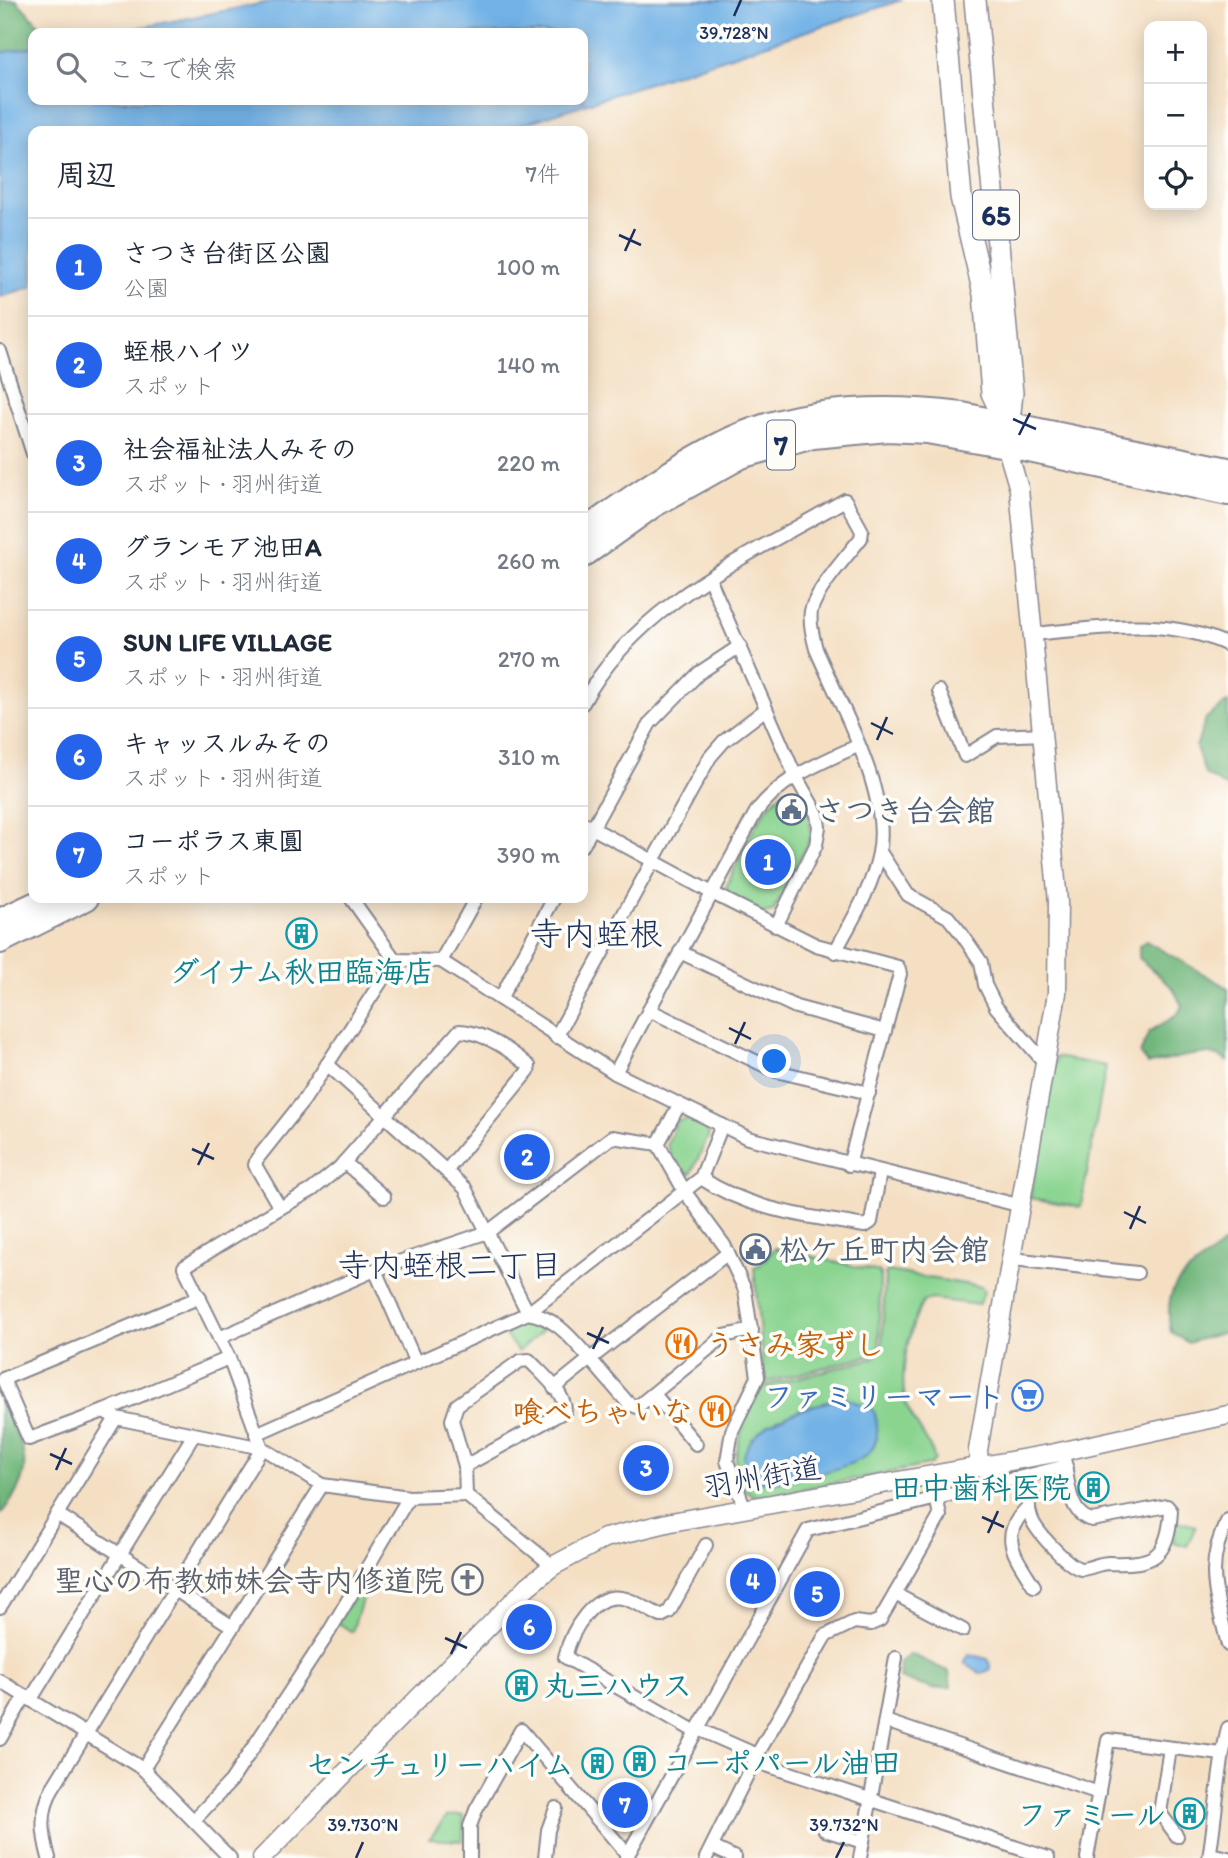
<!DOCTYPE html>
<html lang="ja">
<head>
<meta charset="utf-8">
<style>
	body { margin:0; font-family:Itim,"Klee One",sans-serif; background:#f2f2f3; color:#1f2937 }
	.controls { position:absolute; right:21px; top:21px; display:grid; overflow:hidden; border-radius:14px; box-shadow:0 4px 18px #0003 }
	.controls button { width:63px; height:63px; display:grid; place-items:center; padding:0; border:0; border-bottom:2px solid #e0e1e3; background:#fff; color:#1f2937; font:35px sans-serif }
	.you { position:absolute; left:775px; top:1062px; width:24px; height:24px; margin:-18px; border:5px solid #fff; border-radius:50%; background:#1a73e8; box-shadow:0 0 0 10px #1a73e833 }
	.badge { display:grid; place-items:center; width:46px; height:46px; border-radius:50%; background:#2563eb; color:#fff; font-size:23px; font-weight:700 }
	.pin { position:absolute; translate:-50% -50%; border:4px solid #fff; box-shadow:0 2px 7px #0006 }
	.list { margin:0; padding:0; list-style:none }
	h2 { display:flex; justify-content:space-between; align-items:center; height:91px; margin:0; padding:0 28px; font-size:30px }
	h2 small { font-size:23px; font-weight:400; color:#747a83 }
	.list li { display:grid; grid-template-columns:46px 1fr auto; gap:21px; align-items:center; box-sizing:border-box; height:98px; padding:0 28px; border-top:2px solid #e0e1e3 }
	.list b { display:block; font-size:26px; white-space:nowrap }
	.list p { margin:0; font-size:23px; white-space:nowrap; color:#747a83 }
	.list em { font-size:23px; font-style:normal; color:#747a83 }
	.icon { flex:none; width:38px; height:38px; fill:none; stroke:currentColor; stroke-width:2; stroke-linecap:round; stroke-linejoin:round }
	.map { position:relative; flex:none; width:1228px; height:1858px; overflow:hidden }
	.search { position:absolute; background:#fff; box-shadow:0 4px 18px #0003; left:28px; top:28px; width:560px; height:77px; display:flex; align-items:center; gap:18px; box-sizing:border-box; padding:0 24px; border-radius:14px; color:#747a83; font-size:26px }
	.panel { position:absolute; background:#fff; box-shadow:0 4px 18px #0003; left:28px; top:126px; width:560px; height:777px; border-radius:14px }
	.map>svg:first-child { display:block }
	.green { fill:#8ad490; stroke:#528277; stroke-width:2; fill-rule:evenodd }
	.forest { fill:#6fb67a; stroke:#45726c; stroke-width:2 }
	.water { fill:#72b2e6; stroke:#4670a2; stroke-width:2 }
	.lines { fill:none; stroke-linecap:round; stroke-linejoin:round }
	.street-casing { stroke:#888790; stroke-width:16 }
	.secondary-casing { stroke:#888790; stroke-width:21 }
	.primary-casing { stroke:#888790; stroke-width:24 }
	.highway-casing { stroke:#888790; stroke-width:28 }
	.street { stroke:#fff; stroke-width:12 }
	.secondary { stroke:#fff; stroke-width:18 }
	.primary { stroke:#fff; stroke-width:21 }
	.highway { stroke:#fff; stroke-width:24 }
	.ticks { fill:none; stroke:#1b2f5e; stroke-width:2.5 }
	.labels { text-anchor:middle; dominant-baseline:central; stroke-width:7; stroke-linejoin:round; paint-order:stroke }
	.shield { fill:#fdfcf7; stroke:#5f6c8c; stroke-width:2 }
	.shield-label { font-size:28px; font-weight:bold; fill:#1b2f5e }
	.service-label { font-size:30px; font-weight:bold; fill:#4e5e75; stroke:#fdfcf7; text-anchor:start }
	.culture-label { font-size:30px; font-weight:bold; fill:#0d838f; stroke:#fdfcf7; text-anchor:end }
	.food-label { font-size:30px; font-weight:bold; fill:#c56008; stroke:#fdfcf7; text-anchor:start }
	.shop-label { font-size:30px; font-weight:bold; fill:#366cbe; stroke:#fdfcf7; text-anchor:end }
	.street-label { font-size:30px; fill:#1b2f5e; stroke:#fdfcf7 }
	.worship-label { font-size:30px; font-weight:bold; fill:#5b616d; stroke:#fdfcf7; text-anchor:end }
	.neighbourhood-label { font-size:32px; fill:#1b2f5e; stroke:#fdfcf7 }
	.quarter-label { font-size:33px; fill:#1b2f5e; stroke:#fdfcf7 }
	.ticks-label { font-size:18px; text-anchor:middle; fill:#1b2f5e; stroke:#fdfcf7; stroke-width:7; stroke-linejoin:round; paint-order:stroke }
</style>
</head>
<body>
<div class="map">
<svg width="1228" height="1858" viewBox="0 0 1228 1858">
	<rect width="100%" height="100%" fill="#fdfcf7"/>
	<filter id="ink" filterUnits="userSpaceOnUse"><feTurbulence type="fractalNoise" baseFrequency=".0143" numOctaves="2"/><feDisplacementMap in="SourceGraphic" scale="14" xChannelSelector="R" yChannelSelector="G"/><feConvolveMatrix kernelMatrix="1 2 1 2 8 2 1 2 1" color-interpolation-filters="sRGB"/></filter>
	<filter id="wash" filterUnits="userSpaceOnUse"><feTurbulence type="fractalNoise" baseFrequency=".00686" numOctaves="4" result="noise"/><feDisplacementMap in="SourceGraphic" scale="28" xChannelSelector="R" yChannelSelector="G"/><feGaussianBlur stdDeviation="1.57" result="paint"/><feColorMatrix in="noise" values="0 0 0 0 0 0 0 0 0 0 0 0 0 0 0 0 0 1.4 0 .05"/><feComposite in="paint" operator="in"/></filter>
	<g filter="url(#wash)">
		<rect width="100%" height="100%" fill="#f4dfc3"/>
		<g class="green">
			<path d="M785,790L794,791L809,814L811,837L773,912L764,914L728,896L726,887C742,854 756,813 785,790Z"/>
			<path d="M1056,1057L1106,1066L1081,1207L1030,1198Z"/>
			<path d="M689,1118L706,1126L709,1135L692,1172L685,1176L675,1165L667,1144L677,1121Z"/>
			<path d="M775,1248L880,1272L879,1346L872,1355L764,1383L754,1267L760,1265Z"/>
			<path d="M888,1271L982,1287L984,1292L978,1305L932,1299L924,1301C908,1324 896,1386 909,1411C917,1428 930,1441 935,1460L929,1465L758,1497C716,1483 744,1420 757,1394L762,1387L874,1358L882,1348L885,1274ZM779,1418L852,1463L771,1481L752,1441Z"/>
			<path d="M526,1320L544,1329L518,1352L503,1332Z"/>
			<path d="M1176,1521L1196,1526L1187,1546L1173,1542Z"/>
			<path d="M361,1584L366,1587L352,1632L337,1622Z"/>
			<path d="M464,1815L463,1841L429,1839L447,1816Z"/>
		</g>
		<g class="forest">
			<path d="M0,0H16L47,33H33V47L0,53Z"/>
			<path d="M1228,702V788L1205,774L1196,747L1206,718Z"/>
			<path d="M1146,941L1228,988V1062C1208,1044 1173,1061 1148,1064L1140,1054L1149,1032L1177,1015L1182,1006L1173,988L1139,958V946Z"/>
			<path d="M1228,1235V1331L1188,1343L1171,1332C1160,1277 1191,1274 1226,1242Z"/>
			<path d="M0,1400C24,1449 40,1468 0,1515Z"/>
			<path d="M911,1654L949,1672L951,1687L933,1689L899,1678L900,1662Z"/>
		</g>
		<g class="water">
			<path d="M280,0H902L502,131H33V286L0,297V53L33,47V100H583V33H112Z"/>
			<path d="M845,1398L873,1409C879,1423 880,1443 867,1455C852,1468 774,1487 756,1480C752,1478 750,1475 747,1473C746,1468 744,1461 744,1457C749,1421 817,1403 845,1398Z"/>
			<path d="M969,1654L988,1659L991,1669L981,1674L964,1663Z"/>
		</g>
	</g>
	<g filter="url(#ink)">
		<g class="lines">
			<defs>
				<g id="street">
					<path d="M0,351L33,454"/>
					<path d="M710,580L795,775L817,814L819,827L816,845L776,926"/>
					<path d="M1033,634C1098,628 1167,616 1228,645"/>
					<path d="M939,691L965,756L997,736L1044,734"/>
					<path d="M583,703C636,603 751,555 845,500L862,531L861,538C847,556 816,590 811,611C809,623 813,638 816,649C840,705 891,793 879,853C872,889 852,920 835,952"/>
					<path d="M583,823L714,894L816,945L898,967L900,974L849,1165"/>
					<path d="M583,845L650,723L699,673L740,646"/>
					<path d="M880,852L908,895L948,917L961,933L981,962L985,985L996,1007L1045,1063"/>
					<path d="M351,898L395,960"/>
					<path d="M680,952L796,1007L885,1031"/>
					<path d="M395,960L441,961L615,1073L748,1138L1022,1206"/>
					<path d="M441,961L476,898"/>
					<path d="M500,999L554,898"/>
					<path d="M649,1010L776,1071L869,1093"/>
					<path d="M556,1037L710,757L724,741L766,709"/>
					<path d="M327,1064L465,1188L528,1313"/>
					<path d="M615,1073L756,812C782,777 819,764 857,746"/>
					<path d="M722,1125L701,1178C750,1211 808,1216 865,1226L871,1222L880,1172"/>
					<path d="M658,1144L685,1192L724,1245L745,1290L758,1377L732,1431L727,1461L745,1509"/>
					<path d="M658,1144L679,1105"/>
					<path d="M344,1162L384,1197"/>
					<path d="M280,1208L312,1190L339,1168L459,1031C485,1032 510,1050 529,1066L528,1071L447,1170"/>
					<path d="M728,1253L590,1359L628,1403L637,1407L724,1336L752,1330"/>
					<path d="M1013,1259L1137,1273"/>
					<path d="M375,1270L416,1363"/>
					<path d="M200,1297L3,1379L29,1439L104,1411L229,1358"/>
					<path d="M528,1313C557,1318 571,1338 590,1359L554,1388"/>
					<path d="M219,1338L375,1270L488,1232L612,1137L658,1144"/>
					<path d="M654,1394L696,1444"/>
					<path d="M104,1411L116,1418L262,1448L322,1485L409,1497L466,1495L553,1566"/>
					<path d="M256,1434L528,1313L701,1178"/>
					<path d="M262,1448L229,1358L184,1267L280,1208L255,1165L257,1159L304,1100L395,960"/>
					<path d="M465,1466L452,1420L457,1405L520,1361L529,1360C541,1373 565,1392 565,1411L465,1466L466,1495"/>
					<path d="M1025,1477C1027,1491 1027,1508 1032,1520C1037,1532 1070,1569 1082,1569C1091,1568 1099,1563 1109,1563C1153,1565 1168,1558 1171,1511L1167,1506L1092,1520C1068,1515 1068,1478 1064,1458"/>
					<path d="M1029,1506C997,1536 1014,1554 1034,1586"/>
					<path d="M57,1514L233,1627"/>
					<path d="M1228,1520C1203,1565 1217,1598 1228,1645"/>
					<path d="M895,1594L963,1630"/>
					<path d="M0,1607L116,1418"/>
					<path d="M0,1681L143,1769L230,1858"/>
					<path d="M31,1699L193,1436"/>
					<path d="M885,1721L1099,1793"/>
					<path d="M698,1729L757,1755"/>
					<path d="M696,1732L565,1657C571,1632 593,1589 626,1599C638,1603 649,1610 661,1616L669,1612L706,1545"/>
					<path d="M0,1739L25,1696"/>
					<path d="M1170,1748L1160,1813L1177,1836"/>
					<path d="M754,1761L1048,1858"/>
					<path d="M143,1769L322,1485"/>
					<path d="M194,1820L231,1781L326,1637L409,1497"/>
					<path d="M825,1830L863,1842"/>
					<path d="M712,1847L735,1858"/>
					<path d="M1210,1854L1228,1858"/>
					<path d="M49,1858C42,1832 40,1814 52,1789L262,1448"/>
					<path d="M470,1858V1826L476,1810L521,1730L627,1854"/>
					<path d="M545,1858L548,1830L556,1808"/>
					<path d="M626,1858L808,1530L1066,1466"/>
					<path d="M706,1858L757,1755L825,1636L854,1622L871,1624L880,1620L940,1516L936,1496"/>
					<path d="M860,1858L896,1658"/>
					<path d="M1087,1858L1108,1740L1222,1754"/>
					<path d="M1209,1858C1216,1815 1218,1770 1228,1728"/>
				</g>
				<g id="secondary">
					<path d="M979,1467L978,1450L1057,993L1058,902L1019,489L1006,445"/>
					<path d="M262,1858L528,1586L553,1566L605,1538L671,1522L1055,1453L1228,1415"/>
				</g>
				<g id="primary">
					<path d="M943,0L961,197L984,294L992,393L1007,425"/>
					<path d="M975,0L1012,393L1007,440"/>
				</g>
				<g id="highway">
					<path d="M583,532C627,501 683,462 732,439C802,407 887,406 962,415L1228,470"/>
					<path d="M583,555L653,505L741,456L813,436L888,429L927,431L1006,445L1228,493"/>
					<path d="M0,921L49,898"/>
					<path d="M0,941L86,898"/>
				</g>
			</defs>
			<use href="#street" class="street-casing"/>
			<use href="#secondary" class="secondary-casing"/>
			<use href="#primary" class="primary-casing"/>
			<use href="#highway" class="highway-casing"/>
			<use href="#street" class="street"/>
			<use href="#secondary" class="secondary"/>
			<use href="#primary" class="primary"/>
			<use href="#highway" class="highway"/>
		</g>
	</g>
	<path class="ticks" d="M734,16L741,0M619,235L641,245M625,251L635,229M1013,419L1036,429M1019,435L1030,413M871,723L893,734M877,740L887,717M729,1028L751,1039M735,1044L745,1022M192,1149L214,1159M198,1165L209,1143M1124,1212L1146,1223M1130,1229L1140,1206M587,1333L609,1343M593,1349L603,1327M50,1454L72,1464M56,1470L66,1448M982,1517L1004,1527M988,1533L998,1511M445,1638L467,1648M451,1654L461,1632M356,1858L363,1842M836,1858L844,1842"/>
	<defs>
		<symbol id="civic-ring" viewBox="-11 -11 22 22"><circle r="9.5" fill="#fdfcf7" stroke="#5c6f8a" stroke-width="1.5"/><path d="M-.6-6.5H3V-4.5H.6V-3L4-1V1h2V6H-6V1h2V-1L-.6-3ZM-1.2 2.5V6h2.4V2.5Z" fill="#5c6f8a"/></symbol>
		<symbol id="building-ring" viewBox="-11 -11 22 22"><circle r="9.5" fill="#fdfcf7" stroke="#0f9aa8" stroke-width="1.5"/><path d="M-4-6H4V6H1V3H-1V6H-4ZM-2.5-4.3h1.7v1.8h-1.7ZM.8-4.3h1.7v1.8H.8ZM-2.5-1h1.7V.8h-1.7ZM.8-1h1.7V.8H.8Z" fill="#0f9aa8"/></symbol>
		<symbol id="restaurant-ring" viewBox="-11 -11 22 22"><circle r="9.5" fill="#fdfcf7" stroke="#e8710a" stroke-width="1.5"/><path d="M-5-6h1v4h1v-4h1v4h1v-4h1v5L-1.5 .5V6h-2V.5L-5-1ZM5-6V6H3V1.5H1.5Q1.5-4 5-6Z" fill="#e8710a"/></symbol>
		<symbol id="supermarket-ring" viewBox="-11 -11 22 22"><circle r="9.5" fill="#fdfcf7" stroke="#3f7fe0" stroke-width="1.5"/><path d="M-6-5.5h2.5l.6 2H6L4.5 2H-2.5L-4.4-4H-6ZM-1.5 3.2a1.3 1.3 0 1 0 .1 0ZM3 3.2a1.3 1.3 0 1 0 .1 0Z" fill="#3f7fe0"/></symbol>
		<symbol id="church-ring" viewBox="-11 -11 22 22"><circle r="9.5" fill="#fdfcf7" stroke="#6b7280" stroke-width="1.5"/><path d="M-1.2-6h2.4v3.5h3.3v2.4h-3.3V6h-2.4V-.1h-3.3v-2.4h3.3Z" fill="#6b7280"/></symbol>
	</defs>
	<g fill-rule="evenodd">
		<use href="#civic-ring" x="774" y="792" width="35" height="35"/>
		<use href="#building-ring" x="284" y="916" width="35" height="35"/>
		<use href="#civic-ring" x="738" y="1232" width="35" height="35"/>
		<use href="#restaurant-ring" x="664" y="1326" width="35" height="35"/>
		<use href="#supermarket-ring" x="1010" y="1378" width="35" height="35"/>
		<use href="#restaurant-ring" x="698" y="1394" width="35" height="35"/>
		<use href="#building-ring" x="1076" y="1470" width="35" height="35"/>
		<use href="#church-ring" x="450" y="1562" width="35" height="35"/>
		<use href="#building-ring" x="504" y="1668" width="35" height="35"/>
		<use href="#building-ring" x="622" y="1744" width="35" height="35"/>
		<use href="#building-ring" x="580" y="1746" width="35" height="35"/>
		<use href="#building-ring" x="1172" y="1796" width="35" height="35"/>
	</g>
	<g class="labels">
		<g class="shield">
			<rect x="973" y="190.5" width="46" height="49" rx="5"/>
			<rect x="767" y="420.5" width="28" height="49" rx="5"/>
		</g>
		<g class="shield-label">
			<text x="996" y="215">65</text>
			<text x="781" y="445">7</text>
		</g>
		<g class="service-label">
			<text x="815" y="810">さつき台会館</text>
			<text x="779" y="1249">松ケ丘町内会館</text>
		</g>
		<g class="culture-label">
			<text x="302" y="971" text-anchor="middle">ダイナム秋田臨海店</text>
			<text x="1071" y="1487">田中歯科医院</text>
			<text x="544" y="1685" text-anchor="start">丸三ハウス</text>
			<text x="662" y="1762" text-anchor="start">コーポパール油田</text>
			<text x="574" y="1764">センチュリーハイム</text>
			<text x="1166" y="1814">ファミール</text>
		</g>
		<g class="food-label">
			<text x="705" y="1344">うさみ家ずし</text>
			<text x="693" y="1411" text-anchor="end">喰べちゃいな</text>
		</g>
		<g class="shop-label">
			<text x="1005" y="1396">ファミリーマート</text>
		</g>
		<g class="street-label">
			<text transform="translate(762 1477) rotate(-10)">羽州街道</text>
		</g>
		<g class="worship-label">
			<text x="444" y="1580">聖心の布教姉妹会寺内修道院</text>
		</g>
		<g class="neighbourhood-label">
			<text x="450" y="1265">寺内蛭根二丁目</text>
		</g>
		<g class="quarter-label">
			<text x="596" y="933">寺内蛭根</text>
		</g>
	</g>
	<g class="ticks-label">
		<text x="734" y="39">39.728°N</text>
		<text x="363" y="1831">39.730°N</text>
		<text x="844" y="1831">39.732°N</text>
	</g>
</svg>
<div class="controls">
<button>+</button>
<button>−</button>
<button><svg class="icon" aria-label="locate" viewBox="0 0 24 24"><circle cx="12" cy="12" r="6"/><path d="M12 2v4M12 18v4M2 12h4M18 12h4"/></svg></button>
</div>
<div class="you"></div>
<div class="pin badge" style="left:768px;top:862px">1</div>
<div class="pin badge" style="left:527px;top:1157px">2</div>
<div class="pin badge" style="left:646px;top:1468px">3</div>
<div class="pin badge" style="left:753px;top:1581px">4</div>
<div class="pin badge" style="left:817px;top:1594px">5</div>
<div class="pin badge" style="left:529px;top:1627px">6</div>
<div class="pin badge" style="left:625px;top:1805px">7</div>
<div class="search"><svg class="icon" aria-label="search" viewBox="0 0 24 24"><circle cx="10" cy="10" r="6"/><path d="M15 15l6 6"/></svg>ここで検索</div>
<section class="panel">
<h2>周辺<small>7件</small></h2>
<ul class="list">
<li><span class="badge">1</span><div><b>さつき台街区公園</b><p>公園</p></div><em>100 m</em></li>
<li><span class="badge">2</span><div><b>蛭根ハイツ</b><p>スポット</p></div><em>140 m</em></li>
<li><span class="badge">3</span><div><b>社会福祉法人みその</b><p>スポット · 羽州街道</p></div><em>220 m</em></li>
<li><span class="badge">4</span><div><b>グランモア池田A</b><p>スポット · 羽州街道</p></div><em>260 m</em></li>
<li><span class="badge">5</span><div><b>SUN LIFE VILLAGE</b><p>スポット · 羽州街道</p></div><em>270 m</em></li>
<li><span class="badge">6</span><div><b>キャッスルみその</b><p>スポット · 羽州街道</p></div><em>310 m</em></li>
<li><span class="badge">7</span><div><b>コーポラス東圓</b><p>スポット</p></div><em>390 m</em></li>
</ul>
</section>
</div>
</body>
</html>
